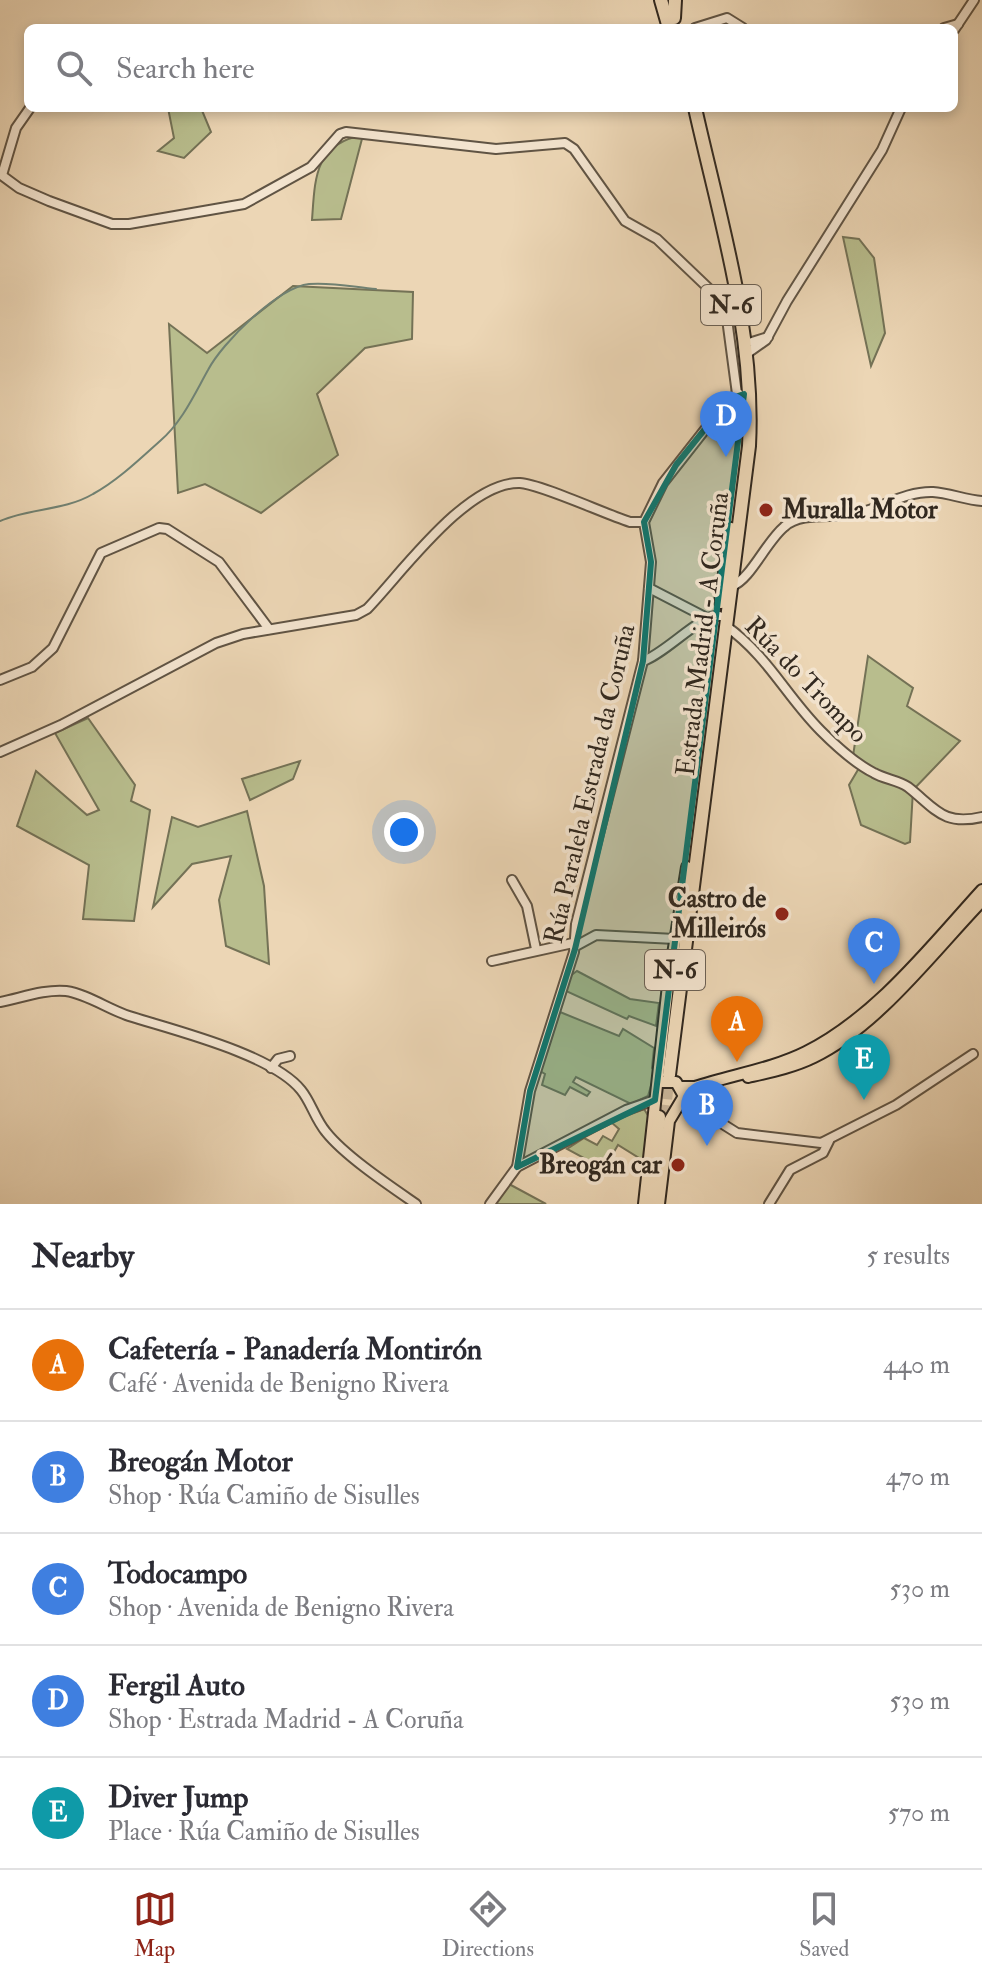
<!DOCTYPE html>
<html lang="en">
<head>
<meta charset="utf-8">
<style>
	body { margin:0; font-family:"IM FELL Double Pica",serif; background:#f2f2f3; color:#2b2b33 }
	.you { position:absolute; left:404px; top:832px; width:28px; height:28px; margin:-20px; border:6px solid #fff; border-radius:50%; background:#1a73e8; box-shadow:0 0 0 12px #1a73e833 }
	.badge { display:grid; place-items:center; width:52px; height:52px; border-radius:50%; background:#8f2418; color:#fff; font-size:26px; font-weight:700 }
	.pin { position:absolute; translate:-50% -66px; filter:drop-shadow(0 2px 4px #0008) }
	.pin::after { content:''; position:absolute; top:42px; width:28px; height:24px; background:inherit; clip-path:polygon(0 0,100% 0,50% 100%) }
	.list { margin:0; padding:0; list-style:none }
	h2 { display:flex; justify-content:space-between; align-items:center; height:104px; margin:0; padding:0 32px; font-size:34px }
	h2 small { font-size:26px; font-weight:400; color:#7c7c81 }
	.list li { display:grid; grid-template-columns:52px 1fr auto; gap:24px; align-items:center; box-sizing:border-box; height:112px; padding:0 32px; border-top:2px solid #e1e1e2 }
	.list b { display:block; font-size:30px; white-space:nowrap }
	.list p { margin:0; font-size:26px; white-space:nowrap; color:#7c7c81 }
	.list em { font-size:26px; font-style:normal; color:#7c7c81 }
	.icon { flex:none; width:44px; height:44px; fill:none; stroke:currentColor; stroke-width:2; stroke-linecap:round; stroke-linejoin:round }
	.map { position:relative; flex:none; width:982px; height:1204px; overflow:hidden }
	.search { position:absolute; background:#fff; box-shadow:0 4px 12px #0003; left:24px; right:24px; top:24px; height:88px; display:flex; align-items:center; gap:20px; box-sizing:border-box; padding:0 28px; border-radius:12px; color:#7c7c81; font-size:30px }
	.sheet { height:664px; background:#fff }
	nav { display:flex; justify-content:space-around; align-items:center; box-sizing:border-box; height:112px; border-top:2px solid #e1e1e2; background:#fff; font-size:22px; color:#7c7c81 }
	nav a { display:grid; justify-items:center; gap:4px }
	nav .on { color:#8f2418 }
	.map>svg:first-child { display:block }
	.green { fill:#b8bd8d; stroke:#747256; stroke-width:2 }
	.lines { fill:none; stroke-linecap:round; stroke-linejoin:round }
	.stream { stroke:#708071; stroke-width:2 }
	.highway-tunnel { stroke:#c7b397; stroke-width:12; stroke-dasharray:12 6; stroke-linecap:butt }
	.minor-casing { stroke:#605444; stroke-width:12 }
	.major-casing { stroke:#31281f; stroke-width:14 }
	.highway-casing { stroke:#31281f; stroke-width:16 }
	.minor { stroke:#f3e4cf; stroke-width:8 }
	.major { stroke:#ecd6b5; stroke-width:10 }
	.highway { stroke:#ecd6b5; stroke-width:12 }
	.marked { fill:#0f766e; fill-opacity:0.2; stroke:#0f766e; stroke-width:6; stroke-linejoin:round }
	.poi-dot { fill:#8f2418; stroke:#f3e4cf; stroke-width:3 }
	.labels { text-anchor:middle; dominant-baseline:central; stroke-width:7; stroke-linejoin:round; paint-order:stroke }
	.shield { fill:#f3e4cf; stroke:#6b6054; stroke-width:2 }
	.shield-label { font-size:24px; font-weight:bold; fill:#31281f }
	.poi-label { font-size:26px; font-weight:bold; fill:#31281f; stroke:#f3e4cf; text-anchor:end }
	.street-label { font-size:26px; fill:#31281f; stroke:#f3e4cf }
</style>
</head>
<body>
<div class="map">
<svg width="982" height="1204" viewBox="0 0 982 1204">
	<rect width="100%" height="100%" fill="#ecd6b5"/>
	<filter id="stains"><feTurbulence type="fractalNoise" baseFrequency=".0025" numOctaves="4"/><feColorMatrix values="0 0 0 0 .2 0 0 0 0 .09 0 0 0 0 .02 0 0 0 .5 -.17"/></filter>
	<radialGradient id="worn" r=".72"><stop offset=".6" stop-color="#630" stop-opacity="0"/><stop offset="1" stop-color="#630" stop-opacity=".3"/></radialGradient>
	<g class="green">
		<path d="M168,108H201L211,132L184,158L158,151L174,138Z"/>
		<path d="M363,135L341,219L312,220C315,179 314,144 363,135Z"/>
		<path d="M843,237L859,239L874,258L885,333L871,366Z"/>
		<path d="M293,286L413,292L412,339L365,348L317,394L338,455L261,513L205,484L178,493L169,324L207,353Z"/>
		<path d="M868,656L913,688L907,706L960,741L913,790L910,842L905,844L861,825L849,785L862,763L853,756Z"/>
		<path d="M88,718L135,785L131,801L150,810L134,921L83,919L89,865L17,826L36,771L87,815L99,810L55,733Z"/>
		<path d="M300,761L293,779L250,800L242,779Z"/>
		<path d="M247,811L264,886L269,964L226,946L219,900L231,856L192,864L153,907L172,817L198,827Z"/>
		<path d="M577,971L630,999L659,1003L656,1026L629,1016L627,1019L566,991L570,976Z"/>
		<path d="M560,1012L619,1036L623,1029L654,1048L652,1068L655,1072L648,1096L631,1104L576,1077L573,1082L590,1092L587,1096L570,1087L565,1095L542,1085L545,1074L540,1071Z"/>
		<path d="M644,1109L649,1117L644,1161L618,1145L604,1169L567,1149L584,1138L597,1145L603,1136L612,1141L619,1129L611,1122Z"/>
		<path d="M509,1184L546,1204H495Z"/>
	</g>
	<g class="lines">
		<path class="stream" d="M0,521C29,508 64,511 93,494C117,481 140,459 160,441C182,422 194,395 208,370C222,343 277,288 309,284C331,282 354,287 376,289"/>
		<path class="highway-tunnel" d="M664,1117L669,1075"/>
		<defs>
			<g id="minor">
				<path d="M695,28L727,18L743,28"/>
				<path d="M944,28L958,24"/>
				<path d="M954,30L974,0"/>
				<path d="M0,174L19,188L49,201L112,224H129L244,204L311,167L340,134L346,132L496,149L565,143L574,149L625,221L657,239L725,304L737,394"/>
				<path d="M2,175L16,128L30,108"/>
				<path d="M752,342L768,337"/>
				<path d="M749,352L766,340L787,301L882,150L901,108"/>
				<path d="M732,586C750,580 766,542 784,527C800,512 829,518 850,515C878,511 903,491 933,492C949,493 966,500 982,501"/>
				<path d="M649,588L707,618"/>
				<path d="M726,626C768,656 786,696 821,731C836,746 854,763 874,773C884,779 898,780 908,787C936,809 943,826 982,817"/>
				<path d="M643,661C665,654 702,613 719,616"/>
				<path d="M0,680L32,667L53,648L101,553L159,528L167,529L219,562L269,629"/>
				<path d="M0,752L61,725L216,643L243,634L356,615L367,609C401,574 467,481 520,483C540,484 605,514 630,522H644"/>
				<path d="M512,880L527,906L536,949"/>
				<path d="M574,947L596,935L675,939"/>
				<path d="M492,961L573,943"/>
				<path d="M0,1002C21,998 44,989 66,991C87,994 108,1009 129,1016C173,1030 272,1054 301,1090C311,1102 315,1119 326,1132C345,1156 390,1186 416,1204"/>
				<path d="M271,1068L278,1059L290,1056"/>
				<path d="M696,1098L718,1121L737,1133L821,1143L896,1105L973,1054"/>
				<path d="M517,1167L530,1091L574,952L576,924L643,661L651,562L644,522L663,483L729,399L739,394"/>
				<path d="M490,1204L517,1167L626,1110L655,1100"/>
				<path d="M769,1204L790,1170L823,1153L829,1141"/>
			</g>
			<g id="major">
				<path d="M748,1077C770,1072 794,1067 814,1057C878,1026 933,952 982,901"/>
				<path d="M682,1087H695C731,1075 772,1069 806,1052C876,1017 931,946 982,890"/>
				<path d="M683,1101L702,1090"/>
				<path d="M644,1204L668,985L687,867"/>
				<path d="M659,1204L669,1121L684,1096L676,1082H662"/>
			</g>
			<g id="highway">
				<path d="M661,0L669,28"/>
				<path d="M674,18L675,0"/>
				<path d="M721,602L731,529"/>
				<path d="M669,1075L749,446C755,331 720,220 695,108"/>
				<path d="M650,1204L659,1117"/>
			</g>
		</defs>
		<use href="#minor" class="minor-casing"/>
		<use href="#major" class="major-casing"/>
		<use href="#highway" class="highway-casing"/>
		<use href="#minor" class="minor"/>
		<use href="#major" class="major"/>
		<use href="#highway" class="highway"/>
	</g>
	<path class="marked" d="M744,394L655,1100L517,1167L530,1091L575,949L643,661L651,562L644,522L676,465L729,399Z"/>
	<g class="poi-dot">
		<circle cx="766" cy="510" r="8"/>
		<circle cx="782" cy="914" r="8"/>
		<circle cx="678" cy="1165" r="8"/>
	</g>
	<g class="labels">
		<g class="shield">
			<rect x="701" y="285" width="60" height="40" rx="6"/>
			<rect x="645" y="950" width="60" height="40" rx="6"/>
		</g>
		<g class="shield-label">
			<text x="731" y="305">N-6</text>
			<text x="675" y="970">N-6</text>
		</g>
		<g class="poi-label">
			<text x="782" y="510" text-anchor="start">Muralla Motor</text>
			<text x="766" y="899">Castro de<tspan x="766" dy="30">Milleirós</tspan></text>
			<text x="662" y="1165">Breogán car</text>
		</g>
		<g class="street-label">
			<text transform="translate(703 634) rotate(-83)">Estrada Madrid - A Coruña</text>
			<text transform="translate(806 680) rotate(46)">Rúa do Trompo</text>
			<text transform="translate(590 784) rotate(-77)">Rúa Paralela Estrada da Coruña</text>
		</g>
	</g>
	<rect width="100%" height="100%" filter="url(#stains)"/>
	<rect width="100%" height="100%" fill="url(#worn)"/>
</svg>
<div class="you"></div>
<div class="pin badge" style="left:737px;top:1062px;background:#e8710a">A</div>
<div class="pin badge" style="left:707px;top:1146px;background:#3f7fe0">B</div>
<div class="pin badge" style="left:874px;top:984px;background:#3f7fe0">C</div>
<div class="pin badge" style="left:726px;top:457px;background:#3f7fe0">D</div>
<div class="pin badge" style="left:864px;top:1100px;background:#0f9aa8">E</div>
<div class="search"><svg class="icon" aria-label="search" viewBox="0 0 24 24"><circle cx="10" cy="10" r="6"/><path d="M15 15l6 6"/></svg>Search here</div>
</div>
<section class="sheet">
<h2>Nearby<small>5 results</small></h2>
<ul class="list">
<li><span class="badge" style="background:#e8710a">A</span><div><b>Cafetería - Panadería Montirón</b><p>Café · Avenida de Benigno Rivera</p></div><em>440 m</em></li>
<li><span class="badge" style="background:#3f7fe0">B</span><div><b>Breogán Motor</b><p>Shop · Rúa Camiño de Sisulles</p></div><em>470 m</em></li>
<li><span class="badge" style="background:#3f7fe0">C</span><div><b>Todocampo</b><p>Shop · Avenida de Benigno Rivera</p></div><em>530 m</em></li>
<li><span class="badge" style="background:#3f7fe0">D</span><div><b>Fergil Auto</b><p>Shop · Estrada Madrid - A Coruña</p></div><em>530 m</em></li>
<li><span class="badge" style="background:#0f9aa8">E</span><div><b>Diver Jump</b><p>Place · Rúa Camiño de Sisulles</p></div><em>570 m</em></li>
</ul>
</section>
<nav>
<a class="on"><svg class="icon" aria-label="map" viewBox="0 0 24 24"><path d="M3 6l6-2 6 2 6-2v14l-6 2-6-2-6 2zM9 4v14M15 6v14"/></svg>Map</a>
<a><svg class="icon" aria-label="directions" viewBox="0 0 24 24"><path d="M12 3l9 9-9 9-9-9zM9 14v-3h6M13 9l2 2-2 2"/></svg>Directions</a>
<a><svg class="icon" aria-label="saved" viewBox="0 0 24 24"><path d="M7 4h10v16l-5-4-5 4z"/></svg>Saved</a>
</nav>
</body>
</html>
